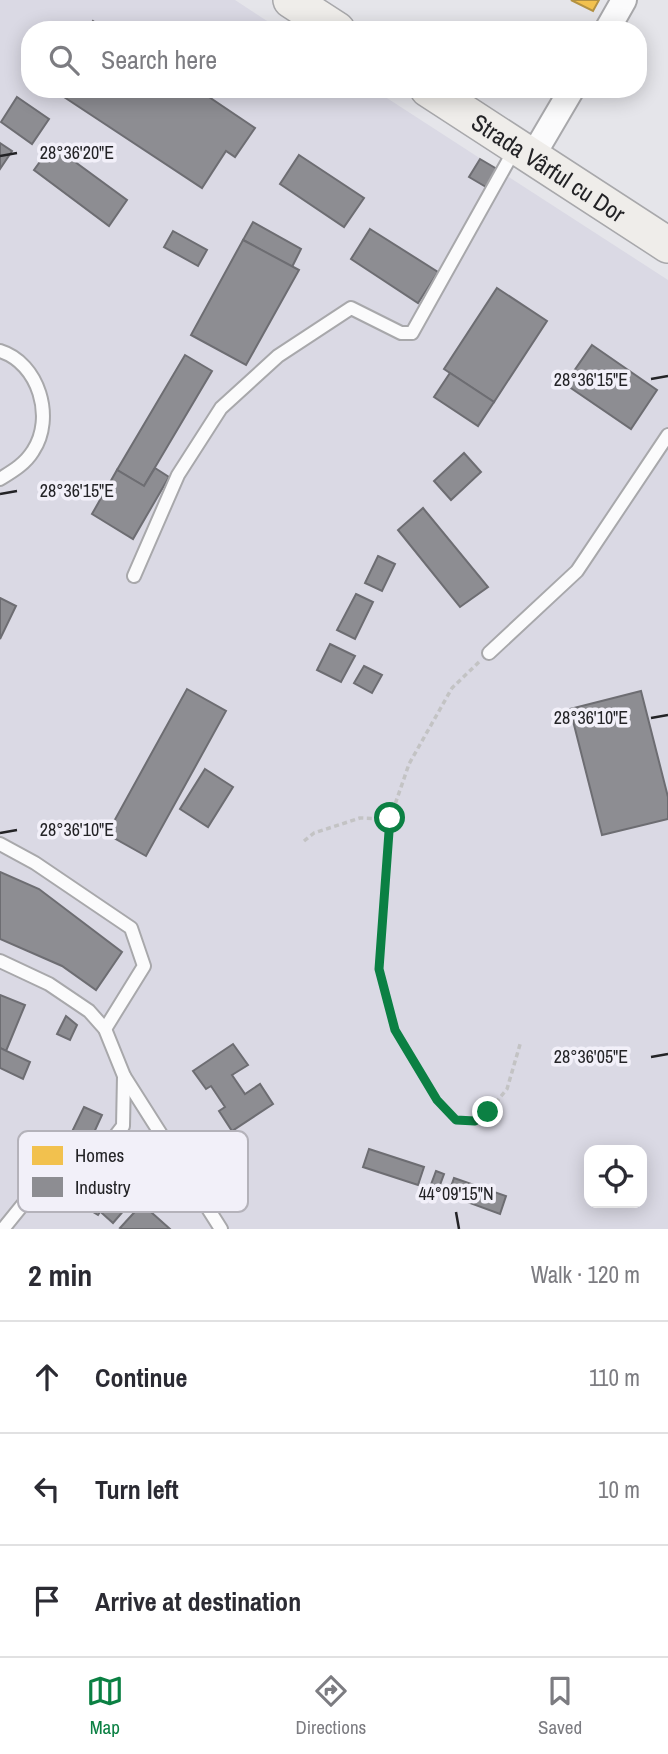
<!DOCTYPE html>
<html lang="en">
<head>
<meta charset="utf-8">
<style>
	body { margin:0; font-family:"Archivo Narrow",sans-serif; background:#f7f7f7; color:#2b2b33 }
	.controls { position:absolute; right:21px; bottom:21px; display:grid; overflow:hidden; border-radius:14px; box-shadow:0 4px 18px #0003 }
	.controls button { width:63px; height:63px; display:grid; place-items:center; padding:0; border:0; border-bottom:2px solid #e1e1e2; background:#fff; color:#2b2b33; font:35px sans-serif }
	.stop { position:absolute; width:21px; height:21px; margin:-16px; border:5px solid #0b8043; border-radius:50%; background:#fff }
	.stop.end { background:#0b8043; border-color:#fff; box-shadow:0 2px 7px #0008 }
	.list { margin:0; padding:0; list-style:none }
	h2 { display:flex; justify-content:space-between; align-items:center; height:91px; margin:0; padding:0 28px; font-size:30px }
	h2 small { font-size:23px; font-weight:400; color:#7c7c81 }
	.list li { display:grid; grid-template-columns:46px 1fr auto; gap:21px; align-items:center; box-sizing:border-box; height:112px; padding:0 28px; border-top:2px solid #e1e1e2 }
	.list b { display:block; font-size:26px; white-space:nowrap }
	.list em { font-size:23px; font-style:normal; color:#7c7c81 }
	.icon { flex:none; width:38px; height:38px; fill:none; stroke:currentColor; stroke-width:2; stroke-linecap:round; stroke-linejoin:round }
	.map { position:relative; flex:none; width:668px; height:1229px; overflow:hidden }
	.search { position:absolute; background:#fff; box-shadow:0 4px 18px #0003; left:21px; right:21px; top:21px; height:77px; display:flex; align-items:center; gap:18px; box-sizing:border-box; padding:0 24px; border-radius:28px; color:#7c7c81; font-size:26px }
	.sheet { height:427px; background:#fff }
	nav { display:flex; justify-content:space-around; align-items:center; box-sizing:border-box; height:98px; border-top:2px solid #e1e1e2; background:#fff; font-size:19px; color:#7c7c81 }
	nav a { display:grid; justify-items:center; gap:4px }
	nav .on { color:#0b8043 }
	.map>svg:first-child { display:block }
	.built { fill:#dad9e4; fill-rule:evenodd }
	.homes { fill:#f2c14e; stroke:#b49242; stroke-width:2 }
	.industry { fill:#8d8d92; stroke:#6d6d72; stroke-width:2 }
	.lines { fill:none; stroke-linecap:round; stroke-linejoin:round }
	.lane-casing { stroke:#a8a8ab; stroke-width:16 }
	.street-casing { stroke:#a8a8ab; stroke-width:28 }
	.secondary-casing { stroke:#a8a8ab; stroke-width:38 }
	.path { stroke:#c3c3c4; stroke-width:3.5; stroke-dasharray:5 3.5; stroke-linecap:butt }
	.lane { stroke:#fbfbfc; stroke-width:12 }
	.street { stroke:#fbfbfc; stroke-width:24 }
	.secondary { stroke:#efedea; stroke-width:35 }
	.route { stroke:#0b8043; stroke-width:9 }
	.ticks { fill:none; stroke:#232326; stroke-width:2.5 }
	.labels { text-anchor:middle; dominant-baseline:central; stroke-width:7; stroke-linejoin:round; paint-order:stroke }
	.street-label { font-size:24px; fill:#232326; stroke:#f2f0f9 }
	.key { fill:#f2f0f9; stroke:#b4b2ba; stroke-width:2 }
	.key-label { font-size:19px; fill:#232326 }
	.ticks-label { font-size:18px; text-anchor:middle; fill:#232326; stroke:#f2f0f9; stroke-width:7; stroke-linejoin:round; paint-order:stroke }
</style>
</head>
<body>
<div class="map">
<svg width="668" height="1229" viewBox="0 0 668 1229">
	<rect width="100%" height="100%" fill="#e5e5ea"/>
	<path class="built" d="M0,0H235L281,30H30V89H373L668,280V1229H0ZM589,1150H642V1203H589Z"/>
	<path class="homes" d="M571,0H599L593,11Z"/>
	<g class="industry">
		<path d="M93,21L106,30H87Z"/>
		<path d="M69,89H197L255,128L235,157L226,151L202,188L64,97Z"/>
		<path d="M17,97L49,119L32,144L1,122Z"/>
		<path d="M0,143L12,151L0,169Z"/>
		<path d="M52,145L127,200L109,226L34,170Z"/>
		<path d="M299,155L364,198L344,227L280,184Z"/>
		<path d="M480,159L497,169L486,187L469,177Z"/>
		<path d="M253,222L301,249L292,267L243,240Z"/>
		<path d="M370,229L438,272L418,303L351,259Z"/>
		<path d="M173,231L207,250L198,266L164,247Z"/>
		<path d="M243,240L299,270L246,365L191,335Z"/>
		<path d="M497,288L547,321L494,402L444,369Z"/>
		<path d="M592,345L657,390L631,429L565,384Z"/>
		<path d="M185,355L212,371L144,486L117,470Z"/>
		<path d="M450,373L494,402L478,426L434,397Z"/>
		<path d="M464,453L481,472L451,500L434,481Z"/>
		<path d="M155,468L169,477L133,539L92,514L117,470L144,486Z"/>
		<path d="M423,508L488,587L460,607L398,530Z"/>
		<path d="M378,556L395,564L382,591L365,583Z"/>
		<path d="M356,594L373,602L355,639L337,630Z"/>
		<path d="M0,598L16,606L0,639Z"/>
		<path d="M330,644L355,656L341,682L317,670Z"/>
		<path d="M364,666L382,675L372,693L354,683Z"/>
		<path d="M187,689L226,711L146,856L107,834Z"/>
		<path d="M641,691L668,797V819L602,835L570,709Z"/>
		<path d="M205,769L233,787L208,827L180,809Z"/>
		<path d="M0,872L39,889L122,952L96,990L62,966L0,939Z"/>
		<path d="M0,995L25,1005L6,1051L0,1048Z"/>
		<path d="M66,1016L77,1025L70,1040L57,1034Z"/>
		<path d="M233,1044L248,1065L232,1075L245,1094L260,1084L273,1104L232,1131L219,1111L225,1107L211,1086L206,1089L193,1071Z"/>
		<path d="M0,1048L30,1062L23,1079L0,1068Z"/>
		<path d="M84,1107L102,1115L86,1150L67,1142Z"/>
		<path d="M128,1142L141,1151L94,1206L100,1212L98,1215L68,1197L92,1188L107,1176L118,1162Z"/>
		<path d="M369,1149L424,1167L418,1185L363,1167Z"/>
		<path d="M131,1163L150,1180L113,1223L94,1206Z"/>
		<path d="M436,1171L444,1174L437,1193L429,1190Z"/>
		<path d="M454,1178L506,1196L500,1214L448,1195Z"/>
		<path d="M142,1204L170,1229H122L120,1228Z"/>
	</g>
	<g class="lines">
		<defs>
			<g id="lane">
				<path d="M0,351C39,363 55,418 33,451C25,464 13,471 0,479"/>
				<path d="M134,576L178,475L221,408L278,356L351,308L401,333H412L516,147"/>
				<path d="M489,653L577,571L668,435"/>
				<path d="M0,844L35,863L131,928L144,966L105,1029"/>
				<path d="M0,961L49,984L89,1011L105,1029L124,1076L123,1126L96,1161L54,1166L3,1229"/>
				<path d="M124,1076L221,1229"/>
			</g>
			<g id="street">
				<path d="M607,30L624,0"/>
				<path d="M532,157L572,89"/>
			</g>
			<g id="secondary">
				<path d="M291,0L337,30"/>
				<path id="s1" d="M428,89L668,245"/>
			</g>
		</defs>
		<use href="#lane" class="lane-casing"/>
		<use href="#street" class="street-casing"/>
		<use href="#secondary" class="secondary-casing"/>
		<g class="path">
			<path d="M479,662L452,688L409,764L390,819L379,969L395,1030L437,1100L456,1120L475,1121L488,1112L507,1089L521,1041"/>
			<path d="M304,841L314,833L360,818L390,819"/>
		</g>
		<use href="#lane" class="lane"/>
		<use href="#street" class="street"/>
		<use href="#secondary" class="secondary"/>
	</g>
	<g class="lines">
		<path class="route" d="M390,818L379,969L395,1030L437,1100L456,1120L475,1121L488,1112"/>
	</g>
	<path class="ticks" d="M0,156L17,153M651,379L668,376M0,494L17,491M651,718L668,715M0,833L17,830M651,1057L668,1054M456,1212L459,1229"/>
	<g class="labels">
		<g class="street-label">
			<text stroke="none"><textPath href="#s1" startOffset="144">Strada Vârful cu Dor</textPath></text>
		</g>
	</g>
	<rect x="18" y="1131" width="230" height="81" rx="10" class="key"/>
	<rect x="32" y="1146" width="31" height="19" fill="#f2c14e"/>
	<rect x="32" y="1177" width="31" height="20" fill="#8d8d92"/>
	<g class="key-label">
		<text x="75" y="1162">Homes</text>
		<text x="75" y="1194">Industry</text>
	</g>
	<g class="ticks-label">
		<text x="77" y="159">28°36'20"E</text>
		<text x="591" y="386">28°36'15"E</text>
		<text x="77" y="497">28°36'15"E</text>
		<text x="591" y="724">28°36'10"E</text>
		<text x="77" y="836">28°36'10"E</text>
		<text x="591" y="1063">28°36'05"E</text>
		<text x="456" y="1200">44°09'15"N</text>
	</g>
</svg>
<div class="controls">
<button><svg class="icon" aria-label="locate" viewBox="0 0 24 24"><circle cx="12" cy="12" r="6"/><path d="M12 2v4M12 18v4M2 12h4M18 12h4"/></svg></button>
</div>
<div class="stop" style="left:390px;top:818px"></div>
<div class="stop end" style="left:488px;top:1112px"></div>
<div class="search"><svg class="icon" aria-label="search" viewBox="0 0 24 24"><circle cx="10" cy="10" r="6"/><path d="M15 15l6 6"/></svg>Search here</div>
</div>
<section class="sheet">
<h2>2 min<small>Walk · 120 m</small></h2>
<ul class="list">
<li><svg class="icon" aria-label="ahead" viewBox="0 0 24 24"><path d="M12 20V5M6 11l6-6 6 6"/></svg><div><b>Continue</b></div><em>110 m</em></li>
<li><svg class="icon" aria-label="left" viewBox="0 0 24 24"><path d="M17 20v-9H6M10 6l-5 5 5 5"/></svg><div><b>Turn left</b></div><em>10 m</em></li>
<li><svg class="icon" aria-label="arrive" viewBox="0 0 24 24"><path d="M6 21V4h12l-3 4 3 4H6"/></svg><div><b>Arrive at destination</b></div></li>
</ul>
</section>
<nav>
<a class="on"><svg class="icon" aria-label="map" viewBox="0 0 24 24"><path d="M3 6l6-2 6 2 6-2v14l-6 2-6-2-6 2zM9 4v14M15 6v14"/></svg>Map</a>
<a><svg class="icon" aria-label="directions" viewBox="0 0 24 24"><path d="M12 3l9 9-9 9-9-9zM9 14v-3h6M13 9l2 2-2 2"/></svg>Directions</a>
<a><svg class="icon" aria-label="saved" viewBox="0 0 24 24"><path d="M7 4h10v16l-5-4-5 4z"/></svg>Saved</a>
</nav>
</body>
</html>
